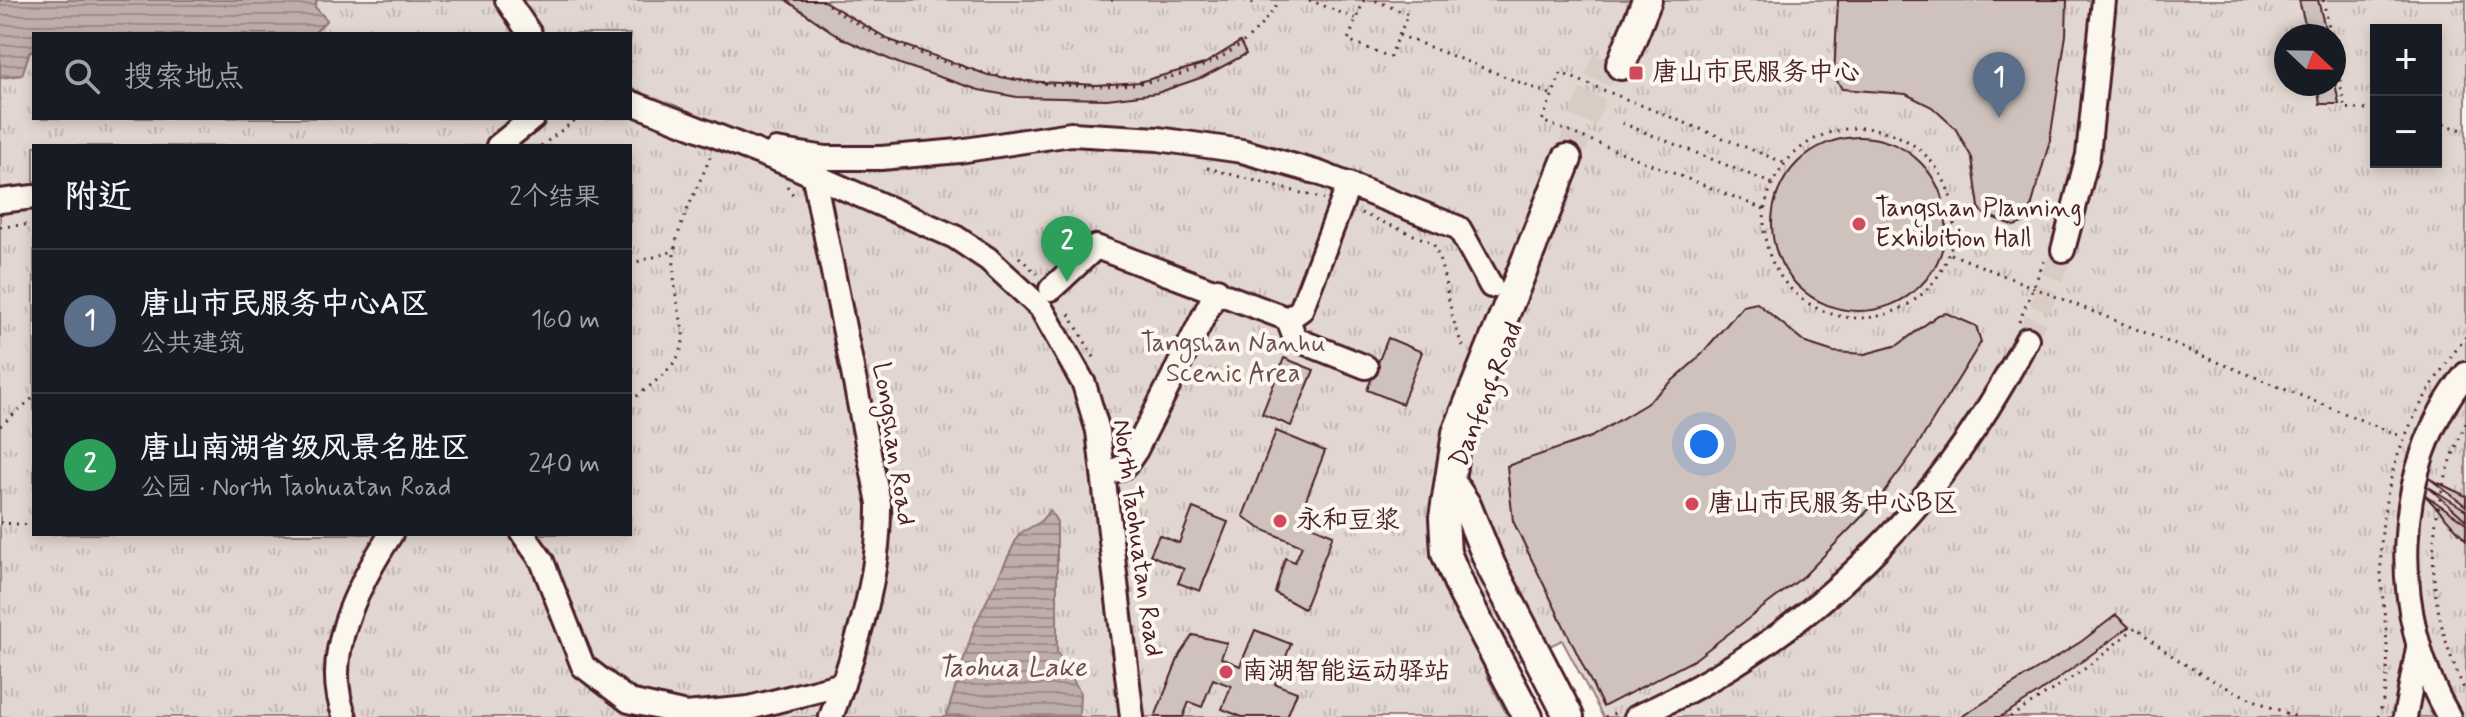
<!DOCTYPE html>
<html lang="zh">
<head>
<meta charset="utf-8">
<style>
	body { margin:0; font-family:Mynerve,"LXGW WenKai TC",sans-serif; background:#242831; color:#f1f3f6 }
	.controls { position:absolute; right:24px; top:24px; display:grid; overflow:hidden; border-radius:0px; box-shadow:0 4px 12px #0003 }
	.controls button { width:72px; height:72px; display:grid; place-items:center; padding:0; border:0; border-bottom:2px solid #363941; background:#171b24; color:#f1f3f6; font:40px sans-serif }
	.compass { position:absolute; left:2274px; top:24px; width:72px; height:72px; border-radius:50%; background:#171b24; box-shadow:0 4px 12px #0003; rotate:112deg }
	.you { position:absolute; left:1704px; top:444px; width:28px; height:28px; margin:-20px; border:6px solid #fff; border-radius:50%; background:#1a73e8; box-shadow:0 0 0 12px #1a73e833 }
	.badge { display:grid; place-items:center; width:52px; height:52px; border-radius:50%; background:#d1495b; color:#fff; font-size:26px; font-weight:700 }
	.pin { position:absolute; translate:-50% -66px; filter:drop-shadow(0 2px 4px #0008) }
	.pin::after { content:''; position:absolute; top:42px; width:28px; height:24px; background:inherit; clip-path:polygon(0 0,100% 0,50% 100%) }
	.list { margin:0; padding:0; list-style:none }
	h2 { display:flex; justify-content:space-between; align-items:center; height:104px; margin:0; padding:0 32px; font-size:34px }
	h2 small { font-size:26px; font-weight:400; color:#9ea1a6 }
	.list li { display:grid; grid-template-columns:52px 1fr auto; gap:24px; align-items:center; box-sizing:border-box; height:144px; padding:0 32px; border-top:2px solid #363941 }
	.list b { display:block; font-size:30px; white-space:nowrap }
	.list p { margin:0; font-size:26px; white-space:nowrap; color:#9ea1a6 }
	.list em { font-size:26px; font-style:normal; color:#9ea1a6 }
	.icon { flex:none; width:44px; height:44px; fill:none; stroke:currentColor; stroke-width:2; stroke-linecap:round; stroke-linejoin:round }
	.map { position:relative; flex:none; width:2466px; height:717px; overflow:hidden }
	.search { position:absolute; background:#171b24; box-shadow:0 4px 12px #0003; left:32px; top:32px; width:600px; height:88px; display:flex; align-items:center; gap:20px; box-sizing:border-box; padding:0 28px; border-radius:0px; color:#9ea1a6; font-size:30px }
	.panel { position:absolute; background:#171b24; box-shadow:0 4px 12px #0003; left:32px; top:144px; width:600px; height:392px; border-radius:0px }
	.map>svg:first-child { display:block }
	.park { fill:url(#park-tufts); stroke:#967b7e; stroke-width:2; fill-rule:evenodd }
	.water { fill:url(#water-rules); stroke:#907477; stroke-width:2 }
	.building { fill:#cfc2bc; stroke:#4a1f2b; stroke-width:2 }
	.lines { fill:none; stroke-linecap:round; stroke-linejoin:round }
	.minor-tunnel { stroke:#d8ccc5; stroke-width:22; stroke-dasharray:22 11; stroke-linecap:butt }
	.major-tunnel { stroke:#d8ccc5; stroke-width:28; stroke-dasharray:28 14; stroke-linecap:butt }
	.minor-casing { stroke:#4a1f2b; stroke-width:28 }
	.major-casing { stroke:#4a1f2b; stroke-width:34 }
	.path { stroke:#4a1f2b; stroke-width:3; stroke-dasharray:2 6; stroke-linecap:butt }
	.minor { stroke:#fbf7ec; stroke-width:22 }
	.major { stroke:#fbf7ec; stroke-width:28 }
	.poi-dot { fill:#d1495b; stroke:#fbf7ec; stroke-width:3 }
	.labels { text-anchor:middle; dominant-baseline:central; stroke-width:8; stroke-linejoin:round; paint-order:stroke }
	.poi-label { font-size:26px; fill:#4a1f2b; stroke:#fbf7ec; text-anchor:start }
	.park-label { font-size:26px; fill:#704d54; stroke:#fbf7ec }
	.street-label { font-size:26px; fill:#4a1f2b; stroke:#fbf7ec }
	.water-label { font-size:28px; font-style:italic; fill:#6d4a51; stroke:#fbf7ec }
</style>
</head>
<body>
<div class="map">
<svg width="2466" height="717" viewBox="0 0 2466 717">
	<defs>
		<pattern id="park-tufts" width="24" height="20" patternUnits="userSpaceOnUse" patternTransform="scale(2)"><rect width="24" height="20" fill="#e2d7d0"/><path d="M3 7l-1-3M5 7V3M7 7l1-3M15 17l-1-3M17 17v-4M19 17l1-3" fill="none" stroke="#c3b8b3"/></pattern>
		<pattern id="water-rules" width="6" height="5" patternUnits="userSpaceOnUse" patternTransform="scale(2)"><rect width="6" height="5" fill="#bfadaa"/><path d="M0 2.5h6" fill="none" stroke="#9d8c8b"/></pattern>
	</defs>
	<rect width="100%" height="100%" fill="#fbf7ec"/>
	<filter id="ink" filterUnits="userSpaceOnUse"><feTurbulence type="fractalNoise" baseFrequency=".0125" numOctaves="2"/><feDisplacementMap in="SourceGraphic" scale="16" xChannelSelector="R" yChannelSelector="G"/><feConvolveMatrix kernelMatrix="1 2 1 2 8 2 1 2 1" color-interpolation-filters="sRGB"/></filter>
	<g filter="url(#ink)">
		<path class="park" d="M0,0H2466V717H1603L1562,640L1487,676L1508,717H0ZM2376,30H2436V162H2376ZM34,34H630V118H34ZM2286,36H2334V84H2286ZM34,146H630V534H34Z"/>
		<g class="water">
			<path d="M0,0H317L315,7L327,20L313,34H34V51H30L22,75L0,78Z"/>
			<path d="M1050,510L1057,522V652L1080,692L1079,717H946L974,627L1019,534L1040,522Z"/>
		</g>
		<g class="building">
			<path d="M786,0H822L890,40L988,75L1024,81L1097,85L1139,82L1204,64L1240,42L1246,54L1203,77L1157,93L1107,99L1017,97L979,90L900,64L841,38Z"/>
			<path d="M1838,0H2067L2066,35L2050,140L2028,218L2023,223L2014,226L1984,214L1979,207L1972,158L1955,128L1932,107L1906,94L1842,89L1834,76Z"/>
			<path d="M2299,0H2318L2327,36H2308Z"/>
			<path d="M2334,77L2339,104H2320L2317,84H2334Z"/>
			<circle cx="1859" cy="224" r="87"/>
			<path d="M1757,303L1806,343L1834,352L1865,354L1898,345L1938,315L1946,313L1976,326L1981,342L1911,456L1879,499L1804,576L1694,660L1603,707L1513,521L1507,466L1591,437L1646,404L1697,359L1743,306Z"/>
			<path d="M1388,338L1422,352L1402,404L1367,390Z"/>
			<path d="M1284,358L1314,370L1291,426L1262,414Z"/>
			<path d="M1276,431L1325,451L1303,507L1315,511L1309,525L1333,535L1304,609L1275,593L1285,558L1295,562L1302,546L1259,528L1243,516Z"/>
			<path d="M2430,479L2466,496V506Z"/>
			<path d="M2427,486L2466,510V520Z"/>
			<path d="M2424,494L2466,523V540Z"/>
			<path d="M1193,508L1228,522L1200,591L1178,583L1184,569L1150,555L1159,535L1179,543Z"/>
			<path d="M2116,615L2129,627L2037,694L2000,717H1961L2082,641Z"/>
			<path d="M1255,630L1291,644L1275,684L1297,692L1287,717H1242L1222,709L1231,686L1213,679L1202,707L1189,702L1183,717H1155L1180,654L1193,635L1227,643L1221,658L1240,666Z"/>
		</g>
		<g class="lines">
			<path class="minor-tunnel" d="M2027,339L2063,250"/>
			<path class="major-tunnel" d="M1567,159L1607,59"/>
			<defs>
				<g id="minor">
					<path d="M507,0L530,34"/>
					<path d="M630,102L788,164L955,237L988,259L1041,308L1084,384L1098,431L1132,717"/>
					<path d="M498,146L533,118"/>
					<path d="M776,150L826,158H881L959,151L1071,134L1158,139L1242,151L1319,173L1459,228L1491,286"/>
					<path d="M814,177L879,503C880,578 857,646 831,717"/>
					<path d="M1349,184L1301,310L1288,319L1295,339L1366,367"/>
					<path d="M0,201L34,197"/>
					<path d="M2063,250L2088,155L2104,0"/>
					<path d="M1051,289L1096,247L1288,319"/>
					<path d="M1106,474L1125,466L1136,450L1217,290"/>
					<path d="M523,534L542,561L583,666L629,701L686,714L749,708L843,684"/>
					<path d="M345,717C320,656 358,585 391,534"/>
					<path d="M1636,717C1809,640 1941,507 2027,339"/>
					<path d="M2405,717L2418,648"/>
					<path d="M2449,717C2389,616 2390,468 2466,374"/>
				</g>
				<g id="major">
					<path d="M1621,65L1647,0"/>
					<path d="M1452,484L1466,505L1491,566L1569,717"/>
					<path d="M1528,717L1463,593L1446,553L1444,518L1457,433L1567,159"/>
				</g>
			</defs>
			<use href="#minor" class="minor-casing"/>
			<use href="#major" class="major-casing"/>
			<g class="path">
				<path d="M822,0C925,84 1199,142 1279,0"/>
				<path d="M1111,0H1119"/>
				<path d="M1244,0L1254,4L1256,0"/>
				<path d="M1309,0L1357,19"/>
				<path d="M1364,0L1348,40L1390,57L1408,14L1374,0"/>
				<path d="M2323,0L2331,36"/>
				<path d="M1399,35L1552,95"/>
				<path d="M2334,48L2345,108L2376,111"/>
				<path d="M2436,122L2466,131"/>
				<path d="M1622,123L1773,184"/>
				<circle cx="1859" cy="223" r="95"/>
				<path d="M541,146L578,118"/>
				<path d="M1207,168L1324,199"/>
				<path d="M787,186L796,199"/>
				<path d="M1764,209L1542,121L1561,73L1785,163"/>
				<path d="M1361,213L1433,243C1449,278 1447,316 1465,350"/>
				<path d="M0,227L34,224"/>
				<path d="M1951,254L2403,437"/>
				<path d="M1019,257L1037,274"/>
				<path d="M630,264L674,251"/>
				<path d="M1069,314L1095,359"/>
				<path d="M2019,322L2045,259"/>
				<path d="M630,401C717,339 670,339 674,255C676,227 700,184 710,157"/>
				<path d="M2466,423C2423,518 2422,598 2466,693"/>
				<path d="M0,426L34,397"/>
				<path d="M0,523L34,525"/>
				<path d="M1605,717L1618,712"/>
				<path d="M2010,717L2082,671L2136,627C2182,669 2239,696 2297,717"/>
				<path d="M2378,717C2396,668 2383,623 2381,572C2378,479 2410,408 2466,337"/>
			</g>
			<use href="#minor" class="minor"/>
			<use href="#major" class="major"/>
		</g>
	</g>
	<g class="poi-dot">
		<rect x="1628" y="65" width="16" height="16" rx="4"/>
		<circle cx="1859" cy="224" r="8"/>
		<circle cx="1692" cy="504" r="8"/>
		<circle cx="1280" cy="521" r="8"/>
		<circle cx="1226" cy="672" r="8"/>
	</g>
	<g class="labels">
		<g class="poi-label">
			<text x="1652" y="73">唐山市民服务中心</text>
			<text x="1875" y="209">Tangshan Planning<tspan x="1875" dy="30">Exhibition Hall</tspan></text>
			<text x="1708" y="504">唐山市民服务中心B区</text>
			<text x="1296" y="521">永和豆浆</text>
			<text x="1242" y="672">南湖智能运动驿站</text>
		</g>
		<g class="park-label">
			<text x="1233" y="344">Tangshan Nanhu<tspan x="1233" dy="30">Scenic Area</tspan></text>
		</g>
		<g class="street-label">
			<text transform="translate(1487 395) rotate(-68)">Danfeng Road</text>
			<text transform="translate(893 444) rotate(81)">Longshan Road</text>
			<text transform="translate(1137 538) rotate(82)">North Taohuatan Road</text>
		</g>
		<g class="water-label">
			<text x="1012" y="668">Taohua Lake</text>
		</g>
	</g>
</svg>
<div class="controls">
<button>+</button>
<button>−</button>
</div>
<svg class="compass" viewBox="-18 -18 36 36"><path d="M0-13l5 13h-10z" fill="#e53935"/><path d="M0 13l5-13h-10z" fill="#9ea1a6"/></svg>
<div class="you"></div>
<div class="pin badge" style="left:1999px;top:118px;background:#5c6f8a">1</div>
<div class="pin badge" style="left:1067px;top:282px;background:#2e9e5b">2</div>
<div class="search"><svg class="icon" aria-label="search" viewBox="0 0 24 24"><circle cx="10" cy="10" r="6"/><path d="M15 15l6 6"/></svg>搜索地点</div>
<section class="panel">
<h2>附近<small>2个结果</small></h2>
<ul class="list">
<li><span class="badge" style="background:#5c6f8a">1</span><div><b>唐山市民服务中心A区</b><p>公共建筑</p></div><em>160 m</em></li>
<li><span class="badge" style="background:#2e9e5b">2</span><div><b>唐山南湖省级风景名胜区</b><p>公园 · North Taohuatan Road</p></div><em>240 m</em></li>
</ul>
</section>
</div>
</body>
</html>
